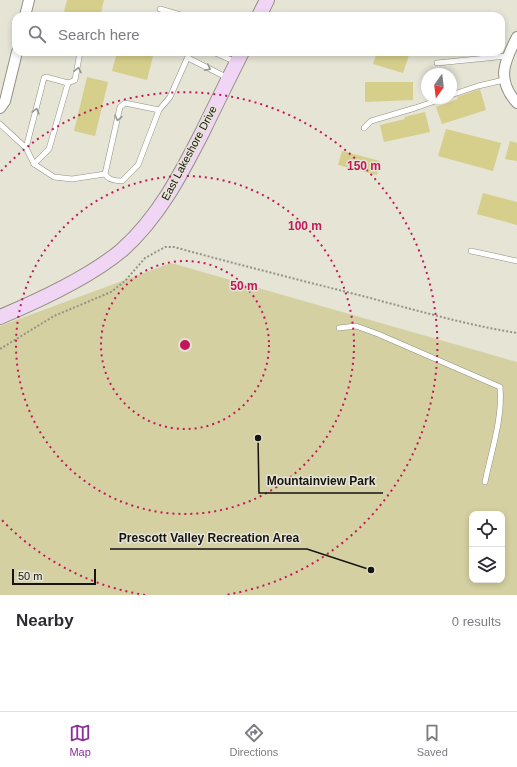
<!DOCTYPE html>
<html lang="en">
<head>
<meta charset="utf-8">
<style>
	body { margin:0; font-family:Helvetica,sans-serif; background:#f7f7f7; color:#2b2b33 }
	.controls { position:absolute; right:12px; bottom:12px; display:grid; overflow:hidden; border-radius:8px; box-shadow:0 2px 6px #0003 }
	.controls button { width:36px; height:36px; display:grid; place-items:center; padding:0; border:0; border-bottom:1px solid #e1e1e2; background:#fff; color:#2b2b33; font:20px sans-serif }
	.compass { position:absolute; left:421px; top:68px; width:36px; height:36px; border-radius:50%; background:#fff; box-shadow:0 2px 6px #0003; rotate:194deg }
	.scale { position:absolute; left:12px; bottom:10px; width:84px; box-sizing:border-box; padding-left:4px; border:2px solid #15140f; border-top:0; font-size:11px; line-height:14px; white-space:nowrap; color:#15140f; -webkit-text-stroke:3px #e5e4d5; paint-order:stroke }
	.list { margin:0; padding:0; list-style:none }
	h2 { display:flex; justify-content:space-between; align-items:center; height:52px; margin:0; padding:0 16px; font-size:17px }
	h2 small { font-size:13px; font-weight:400; color:#7c7c81 }
	.icon { flex:none; width:22px; height:22px; fill:none; stroke:currentColor; stroke-width:2; stroke-linecap:round; stroke-linejoin:round }
	.map { position:relative; flex:none; width:517px; height:595px; overflow:hidden }
	.search { position:absolute; background:#fff; box-shadow:0 2px 6px #0003; left:12px; right:12px; top:12px; height:44px; display:flex; align-items:center; gap:10px; box-sizing:border-box; padding:0 14px; border-radius:12px; color:#7c7c81; font-size:15px }
	.sheet { height:116px; background:#fff }
	nav { display:flex; justify-content:space-around; align-items:center; box-sizing:border-box; height:56px; border-top:1px solid #e1e1e2; background:#fff; font-size:11px; color:#7c7c81 }
	nav a { display:grid; justify-items:center; gap:2px }
	nav .on { color:#8b2e98 }
	.map>svg:first-child { display:block }
	.green { fill:#d5d0a1; fill-rule:evenodd }
	.building { fill:#d6ce8b }
	.lines { fill:none; stroke-linecap:round; stroke-linejoin:round }
	.lane-casing { stroke:#929082; stroke-width:6 }
	.street-casing { stroke:#929082; stroke-width:12 }
	.secondary-casing { stroke:#929082; stroke-width:16 }
	.path { stroke:#949388; stroke-width:2; stroke-dasharray:2 2; stroke-linecap:butt }
	.lane { stroke:#fff; stroke-width:5 }
	.street { stroke:#fff; stroke-width:10 }
	.secondary { stroke:#f0d5f4; stroke-width:14 }
	.oneway { stroke:#969593 }
	.ring { fill:none; stroke:#c2185b; stroke-width:2; stroke-dasharray:2 4 }
	.labels { text-anchor:middle; dominant-baseline:central; stroke-width:3; stroke-linejoin:round; paint-order:stroke }
	.street-label { font-size:11px; fill:#15140f; stroke:#e5e4d5 }
	.centre { fill:#c2185b; stroke:#e5e4d5; stroke-width:2 }
	.ring-label { font-size:12px; text-anchor:middle; font-weight:bold; fill:#c2185b; stroke:#e5e4d5; stroke-width:3; stroke-linejoin:round; paint-order:stroke }
	.leader { fill:none; stroke:#15140f; stroke-width:1.5 }
	.callout-dot { fill:#15140f; stroke:#e5e4d5; stroke-width:1.5 }
	.callout-label { font-size:12px; text-anchor:middle; font-weight:bold; fill:#15140f; stroke:#e5e4d5; stroke-width:3; stroke-linejoin:round; paint-order:stroke }
</style>
</head>
<body>
<div class="map">
<svg width="517" height="595" viewBox="0 0 517 595">
	<rect width="100%" height="100%" fill="#e5e4d5"/>
	<path class="green" d="M171,263L517,362V595H0V326ZM472,514H502V580H472Z"/>
	<g class="building">
		<path d="M67,0H104L101,12L114,16H63Z"/>
		<path d="M117,52H154L147,80L112,71Z"/>
		<path d="M377,52H410L403,73L373,64Z"/>
		<path d="M87,77L108,82L95,136L74,131Z"/>
		<path d="M365,82H413V100L365,102Z"/>
		<path d="M480,89L486,110L442,124L436,107L458,99L457,97Z"/>
		<path d="M425,112L430,132L384,142L380,125L405,119L404,117Z"/>
		<path d="M446,129L501,143L493,171L438,156Z"/>
		<path d="M510,141L517,143V161L505,159Z"/>
		<path d="M342,151L380,161L377,175L338,165Z"/>
		<path d="M483,193L517,202V225L477,214Z"/>
	</g>
	<g class="lines">
		<defs>
			<g id="lane">
				<path d="M160,9L184,16"/>
				<path d="M213,52L236,62"/>
				<path d="M188,58L228,78"/>
				<path d="M437,63L507,56"/>
				<path d="M451,95L478,86L504,80"/>
				<path d="M159,110L125,103L120,107L105,174C108,180 115,181 122,181L138,165L159,110L170,97L190,52"/>
				<path d="M0,124L26,148L34,164L54,177L72,179L105,174"/>
				<path d="M364,128L371,121L415,108L444,98"/>
				<path d="M26,148L44,78L46,77L68,83L75,80L80,52"/>
				<path d="M34,164L49,149L68,83"/>
				<path d="M471,251L517,261"/>
				<path d="M339,328L356,326L378,334L500,387C503,418 491,452 485,482"/>
			</g>
			<g id="street">
				<path d="M25,16L29,0"/>
				<path d="M517,37C504,62 496,80 517,103"/>
				<path d="M0,108L5,101L17,52"/>
			</g>
			<g id="secondary">
				<path d="M259,16L267,0"/>
				<path d="M0,317C38,301 90,277 122,250C159,217 181,174 203,131C216,104 229,78 242,52"/>
			</g>
		</defs>
		<use href="#lane" class="lane-casing"/>
		<use href="#street" class="street-casing"/>
		<use href="#secondary" class="secondary-casing"/>
		<path class="path" d="M0,349L54,316L111,292L125,281L145,258L165,247H174C239,265 304,281 370,298C419,311 467,325 517,333"/>
		<use href="#lane" class="lane"/>
		<use href="#street" class="street"/>
		<use href="#secondary" class="secondary"/>
	</g>
	<defs><path id="oneway-chevron" d="M-2-3.5L2.5 0L-2 3.5" fill="none" stroke-width="1.6" stroke-linecap="round" stroke-linejoin="round"/></defs>
	<g class="oneway">
		<use href="#oneway-chevron" transform="translate(208 68) rotate(26)"/>
		<use href="#oneway-chevron" transform="translate(78 70) rotate(-78)"/>
		<use href="#oneway-chevron" transform="translate(36 111) rotate(-76)"/>
		<use href="#oneway-chevron" transform="translate(118 118) rotate(102)"/>
	</g>
	<g class="ring">
		<circle cx="185" cy="345" r="84"/>
		<circle cx="185" cy="345" r="169"/>
		<path d="M145 595A253 253 0 0 1 1 519M1 171A253 253 0 1 1 225 595"/>
	</g>
	<g class="labels">
		<g class="street-label">
			<text transform="translate(189 153) rotate(-62)">East Lakeshore Drive</text>
		</g>
	</g>
	<circle cx="185" cy="345" r="6" class="centre"/>
	<g class="ring-label">
		<text x="364" y="170">150 m</text>
		<text x="305" y="230">100 m</text>
		<text x="244" y="290">50 m</text>
	</g>
	<path class="leader" d="M258 438L259 493H383M371 570L307 549H110"/>
	<g class="callout-dot">
		<circle cx="258" cy="438" r="4"/>
		<circle cx="371" cy="570" r="4"/>
	</g>
	<g class="callout-label">
		<text x="321" y="485">Mountainview Park</text>
		<text x="209" y="542">Prescott Valley Recreation Area</text>
	</g>
</svg>
<div class="controls">
<button><svg class="icon" aria-label="locate" viewBox="0 0 24 24"><circle cx="12" cy="12" r="6"/><path d="M12 2v4M12 18v4M2 12h4M18 12h4"/></svg></button>
<button><svg class="icon" aria-label="layers" viewBox="0 0 24 24"><path d="M12 4l9 5-9 5-9-5zM3 14l9 5 9-5"/></svg></button>
</div>
<svg class="compass" viewBox="-18 -18 36 36"><path d="M0-13l5 13h-10z" fill="#e53935"/><path d="M0 13l5-13h-10z" fill="#7c7c81"/></svg>
<div class="scale">50 m</div>
<div class="search"><svg class="icon" aria-label="search" viewBox="0 0 24 24"><circle cx="10" cy="10" r="6"/><path d="M15 15l6 6"/></svg>Search here</div>
</div>
<section class="sheet">
<h2>Nearby<small>0 results</small></h2>
<ul class="list">
</ul>
</section>
<nav>
<a class="on"><svg class="icon" aria-label="map" viewBox="0 0 24 24"><path d="M3 6l6-2 6 2 6-2v14l-6 2-6-2-6 2zM9 4v14M15 6v14"/></svg>Map</a>
<a><svg class="icon" aria-label="directions" viewBox="0 0 24 24"><path d="M12 3l9 9-9 9-9-9zM9 14v-3h6M13 9l2 2-2 2"/></svg>Directions</a>
<a><svg class="icon" aria-label="saved" viewBox="0 0 24 24"><path d="M7 4h10v16l-5-4-5 4z"/></svg>Saved</a>
</nav>
</body>
</html>
